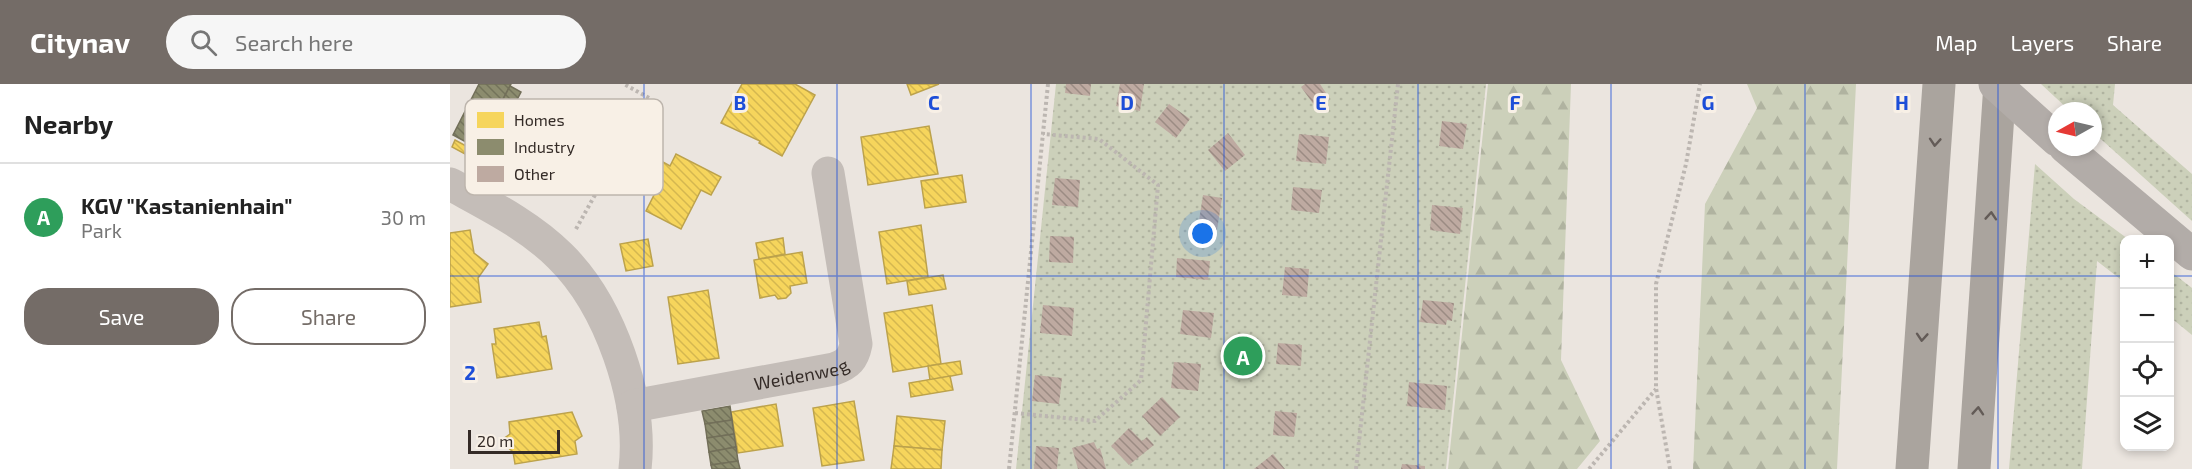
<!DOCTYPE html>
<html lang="en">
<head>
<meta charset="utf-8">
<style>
	body { margin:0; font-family:"Exo 2",sans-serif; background:#f6f6f6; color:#222 }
	.controls { position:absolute; right:18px; bottom:18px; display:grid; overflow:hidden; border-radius:12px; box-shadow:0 3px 9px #0003 }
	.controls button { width:54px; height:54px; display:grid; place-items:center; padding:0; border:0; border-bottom:2px solid #e0e0e0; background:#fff; color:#222; font:30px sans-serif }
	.compass { position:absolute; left:1598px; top:18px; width:54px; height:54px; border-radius:50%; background:#fff; box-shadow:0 3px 9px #0003; rotate:262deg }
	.scale { position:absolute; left:18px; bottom:15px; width:92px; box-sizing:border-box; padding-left:6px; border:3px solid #342b27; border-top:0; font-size:16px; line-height:21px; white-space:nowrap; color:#342b27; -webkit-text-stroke:4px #f8f0e6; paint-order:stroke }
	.you { position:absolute; left:753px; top:150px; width:21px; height:21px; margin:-15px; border:4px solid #fff; border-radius:50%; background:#1a73e8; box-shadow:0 0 0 9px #1a73e833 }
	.badge { display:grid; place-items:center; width:39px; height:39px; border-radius:50%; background:#746c67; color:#fff; font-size:20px; font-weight:700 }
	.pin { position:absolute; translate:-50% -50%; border:3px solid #fff; box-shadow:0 2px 6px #0006 }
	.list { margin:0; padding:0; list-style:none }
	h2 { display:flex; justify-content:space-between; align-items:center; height:78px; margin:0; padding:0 24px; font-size:26px }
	h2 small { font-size:20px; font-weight:400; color:#767676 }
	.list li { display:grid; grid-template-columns:39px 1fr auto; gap:18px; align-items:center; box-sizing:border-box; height:108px; padding:0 24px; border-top:2px solid #e0e0e0 }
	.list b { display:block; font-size:22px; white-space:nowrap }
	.list p { margin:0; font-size:20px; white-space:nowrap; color:#767676 }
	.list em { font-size:20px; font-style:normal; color:#767676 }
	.actions { display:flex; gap:12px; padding:18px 24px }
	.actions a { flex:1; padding:14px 0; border:2px solid #746c67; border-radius:24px; text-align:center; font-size:21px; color:#746c67 }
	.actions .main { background:#746c67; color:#fff }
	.icon { flex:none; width:33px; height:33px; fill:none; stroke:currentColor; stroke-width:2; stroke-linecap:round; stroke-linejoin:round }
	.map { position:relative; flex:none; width:1742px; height:385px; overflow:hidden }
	header { display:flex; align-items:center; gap:36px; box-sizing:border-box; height:84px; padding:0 30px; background:#746c67; color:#fff }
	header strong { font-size:28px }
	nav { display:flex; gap:33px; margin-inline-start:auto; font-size:21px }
	.search { width:420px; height:54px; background:#f6f6f6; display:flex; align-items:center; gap:15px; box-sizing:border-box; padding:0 21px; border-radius:33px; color:#767676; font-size:22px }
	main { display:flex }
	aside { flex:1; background:#fff }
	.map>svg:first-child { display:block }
	.grass { fill:url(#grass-dots) }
	.forest { fill:url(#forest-firs) }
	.homes { fill:url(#homes-back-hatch); stroke:#bca24c; stroke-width:1.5 }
	.industry { fill:url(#industry-back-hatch); stroke:#726f59; stroke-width:1.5 }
	.building { fill:url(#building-back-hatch) }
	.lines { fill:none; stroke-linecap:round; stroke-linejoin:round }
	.path { stroke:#bcb6b1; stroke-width:4; stroke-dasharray:3 3; stroke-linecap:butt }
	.minor { stroke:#c4bdb8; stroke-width:33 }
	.major { stroke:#b2aca8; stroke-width:33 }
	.highway { stroke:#aaa49e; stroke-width:33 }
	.major-bridge { stroke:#b2aca8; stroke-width:33 }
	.oneway { stroke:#635b57 }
	.grid { fill:none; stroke:#1d4ed8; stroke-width:1.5; stroke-opacity:0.55 }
	.labels { text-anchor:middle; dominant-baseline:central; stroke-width:6; stroke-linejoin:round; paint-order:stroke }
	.street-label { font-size:18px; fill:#342b27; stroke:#f8f0e6 }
	.key { fill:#f8f0e6; stroke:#bdb5ad; stroke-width:1.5 }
	.key-label { font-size:16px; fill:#342b27 }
	.grid-label { font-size:20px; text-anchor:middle; font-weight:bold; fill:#1d4ed8; stroke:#f8f0e6; stroke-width:6; stroke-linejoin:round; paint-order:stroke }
</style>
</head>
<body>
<header>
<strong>Citynav</strong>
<div class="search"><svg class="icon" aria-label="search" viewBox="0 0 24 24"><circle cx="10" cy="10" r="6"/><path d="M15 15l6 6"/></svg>Search here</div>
<nav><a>Map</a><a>Layers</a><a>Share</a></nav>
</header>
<main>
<aside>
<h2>Nearby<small></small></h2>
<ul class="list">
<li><span class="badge" style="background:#2e9e5b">A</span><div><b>KGV &quot;Kastanienhain&quot;</b><p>Park</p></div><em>30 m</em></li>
</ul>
<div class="actions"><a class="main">Save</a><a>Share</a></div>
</aside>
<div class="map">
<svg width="1742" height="385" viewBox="0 0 1742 385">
	<defs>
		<pattern id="grass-dots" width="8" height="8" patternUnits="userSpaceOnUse" patternTransform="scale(1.5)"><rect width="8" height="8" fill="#ccd0ba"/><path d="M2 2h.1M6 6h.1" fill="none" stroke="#b0b3a0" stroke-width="1.8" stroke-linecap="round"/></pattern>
		<pattern id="forest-firs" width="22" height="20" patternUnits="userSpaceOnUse" patternTransform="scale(1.5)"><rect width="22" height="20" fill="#ccd0ba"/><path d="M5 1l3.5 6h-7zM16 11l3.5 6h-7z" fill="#b0b3a0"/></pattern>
		<pattern id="homes-back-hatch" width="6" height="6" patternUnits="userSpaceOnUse" patternTransform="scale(1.5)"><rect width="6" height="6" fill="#f6d55c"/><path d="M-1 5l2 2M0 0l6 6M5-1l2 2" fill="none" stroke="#d4b750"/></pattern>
		<pattern id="industry-back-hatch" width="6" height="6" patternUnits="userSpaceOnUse" patternTransform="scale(1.5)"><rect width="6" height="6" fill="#8c8c6e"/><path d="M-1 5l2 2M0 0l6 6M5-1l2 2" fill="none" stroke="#73735a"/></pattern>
		<pattern id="building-back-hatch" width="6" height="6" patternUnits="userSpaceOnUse" patternTransform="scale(1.5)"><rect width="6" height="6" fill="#beaaa1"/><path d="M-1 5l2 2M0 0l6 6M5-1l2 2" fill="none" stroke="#9b8b83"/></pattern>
	</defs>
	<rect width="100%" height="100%" fill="#ebe5df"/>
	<g class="grass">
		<path d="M606,0H1036L996,385H566Z"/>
		<path d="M1591,0H1665L1663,21L1742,90V137L1643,48V27H1620Z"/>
		<path d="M1585,80L1624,115L1678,155L1674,156V198L1647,177L1632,385H1559Z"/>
		<path d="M1720,187L1742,204V251L1720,233Z"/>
	</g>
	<g class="forest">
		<path d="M1038,0H1121L1111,276L1150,357L1127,385H998Z"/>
		<path d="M1297,0H1406L1387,385H1243L1255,120L1307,24Z"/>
	</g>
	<g class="homes">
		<path d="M292,0H345L365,11L332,72L309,59L310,57L271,39Z"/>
		<path d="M457,0H489L461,11Z"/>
		<path d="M479,42L488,90L418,101L411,53Z"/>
		<path d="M5,56L18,63L15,70L2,63Z"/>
		<path d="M195,68L220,82L226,70L271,93L261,111L251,106L231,145L196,127L208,103L200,99L197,104L180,95Z"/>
		<path d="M512,91L516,118L475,124L471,97Z"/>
		<path d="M471,141L478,193L437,200L429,148Z"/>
		<path d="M20,146L24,169L38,180L28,194L31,218L0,223V149Z"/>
		<path d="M333,154L335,170L309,175L306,159Z"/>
		<path d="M198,155L203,182L176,187L170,160Z"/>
		<path d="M352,168L357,199L340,202L341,209L336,214L328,215L325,211L310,214L304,176Z"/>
		<path d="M493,191L496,205L459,211L457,197Z"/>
		<path d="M258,206L269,274L228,280L218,213Z"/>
		<path d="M482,221L491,280L443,288L434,229Z"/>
		<path d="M89,238L92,253L96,252L102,285L47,294L42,260H46L44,245Z"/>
		<path d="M510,277L512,290L480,296L478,282Z"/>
		<path d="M500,292L503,306L461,313L459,299Z"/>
		<path d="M404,317L414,376L372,382L363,324Z"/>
		<path d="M326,320L333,362L288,369L281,328Z"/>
		<path d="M122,328L132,352L125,357L127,370L65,380L63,368L54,360L53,355L60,350L59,338Z"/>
		<path d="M447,332L495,337L492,366L444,362Z"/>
		<path d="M444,362L492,366L491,385H441Z"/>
	</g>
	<g class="industry">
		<path d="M29,0H61L27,64L3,51Z"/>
		<path d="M60,2L71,8L59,31L48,25Z"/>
		<path d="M280,322L282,336L255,340L252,327Z"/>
		<path d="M282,336L284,350L257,354L255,340Z"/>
		<path d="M284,350L286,363L259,368L257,354Z"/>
		<path d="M286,363L288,377L261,381L259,368Z"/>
		<path d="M288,377L290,385H262L261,381Z"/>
	</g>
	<g class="building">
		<path d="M616,0H641L640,12L615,9Z"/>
		<path d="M670,0H694L690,27L666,22Z"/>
		<path d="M855,0H870L878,12L864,21L851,3Z"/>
		<path d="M719,20L740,35L726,54L705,38Z"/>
		<path d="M992,37L1017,40L1013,65L989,62Z"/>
		<path d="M778,49L795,71L775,87L758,66Z"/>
		<path d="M849,50L879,53L876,80L846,77Z"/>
		<path d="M605,94L630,96L628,123L602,121Z"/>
		<path d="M843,103L872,106L869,129L841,126Z"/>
		<path d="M753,111L772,114L767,146L748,143Z"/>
		<path d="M982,121L1013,124L1010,150L980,146Z"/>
		<path d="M600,152L624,153L623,179L599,178Z"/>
		<path d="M727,174L760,177L758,196L726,193Z"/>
		<path d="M835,183L859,185L857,213L832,211Z"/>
		<path d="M973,216L1004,219L1002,237L997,236L996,241L970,238Z"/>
		<path d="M593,221L624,224L622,252L590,249Z"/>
		<path d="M733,226L764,229L761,254L730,250Z"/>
		<path d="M828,259L852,261L851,282L826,280Z"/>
		<path d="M724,278L751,280L748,307L721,304Z"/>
		<path d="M585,291L612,294L609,320L582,317Z"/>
		<path d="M959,298L997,302L995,326L957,322Z"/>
		<path d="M712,313L730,333L710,352L692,332Z"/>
		<path d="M825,327L847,329L844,353L823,351Z"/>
		<path d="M679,344L692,357L697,353L704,361L679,381L661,362Z"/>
		<path d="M644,358L647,365L650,364L656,385H628L622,364Z"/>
		<path d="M586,362L609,364L607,385H584Z"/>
		<path d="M823,370L835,385H804Z"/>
		<path d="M952,380L975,382V385H951Z"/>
	</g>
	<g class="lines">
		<g class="path">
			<path d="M126,145L199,14L174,0"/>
			<path d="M565,329L645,337L691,296L708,101L649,55L593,50"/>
			<path d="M559,385L598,0"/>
			<path d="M906,385L948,0"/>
			<path d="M1139,385L1206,305"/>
			<path d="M1220,385L1206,304V200L1236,80L1250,0"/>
		</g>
		<g class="minor">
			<path d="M0,100C38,121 79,141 110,172C160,221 193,316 185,385"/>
			<path id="s1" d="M183,322L384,285C398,280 403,275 406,260L378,89"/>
		</g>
		<path class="major" d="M1615,63L1742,170"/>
		<g class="highway">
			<path d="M1462,385L1489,0"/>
			<path d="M1524,385L1550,0"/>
		</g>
		<path class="major-bridge" d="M1545,0L1607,56"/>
	</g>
	<defs><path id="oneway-chevron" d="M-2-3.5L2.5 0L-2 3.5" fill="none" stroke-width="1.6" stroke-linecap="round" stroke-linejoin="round" transform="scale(1.5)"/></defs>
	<g class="oneway">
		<use href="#oneway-chevron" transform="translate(1485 58) rotate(94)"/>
		<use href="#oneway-chevron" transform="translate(1541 132) rotate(-86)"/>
		<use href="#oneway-chevron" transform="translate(1472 253) rotate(94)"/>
		<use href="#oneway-chevron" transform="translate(1528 327) rotate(-86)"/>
	</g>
	<path class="grid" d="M194,0V385M387,0V385M581,0V385M774,0V385M968,0V385M1161,0V385M1355,0V385M1548,0V385M0,192H1674M1720,192H1742"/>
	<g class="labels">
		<g class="street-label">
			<text stroke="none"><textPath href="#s1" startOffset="171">Weidenweg</textPath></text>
		</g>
	</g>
	<rect x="15" y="15" width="198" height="96" rx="9" class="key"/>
	<rect x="27" y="28" width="27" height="16" fill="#f6d55c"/>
	<rect x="27" y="55" width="27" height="16" fill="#8c8c6e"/>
	<rect x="27" y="82" width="27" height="16" fill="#beaaa1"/>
	<g class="key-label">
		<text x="64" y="42">Homes</text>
		<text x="64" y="69">Industry</text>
		<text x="64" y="96">Other</text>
	</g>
	<g class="grid-label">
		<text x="290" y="26">B</text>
		<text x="484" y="26">C</text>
		<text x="677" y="26">D</text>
		<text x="871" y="26">E</text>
		<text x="1065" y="26">F</text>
		<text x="1258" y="26">G</text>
		<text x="1452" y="26">H</text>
		<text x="20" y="296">2</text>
	</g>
</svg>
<div class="controls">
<button>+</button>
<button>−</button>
<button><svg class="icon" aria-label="locate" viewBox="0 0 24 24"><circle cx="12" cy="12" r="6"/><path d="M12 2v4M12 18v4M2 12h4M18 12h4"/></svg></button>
<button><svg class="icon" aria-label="layers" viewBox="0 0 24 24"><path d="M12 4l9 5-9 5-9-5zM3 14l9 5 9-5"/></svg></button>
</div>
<svg class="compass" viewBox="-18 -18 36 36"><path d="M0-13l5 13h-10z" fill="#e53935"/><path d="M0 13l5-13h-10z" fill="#767676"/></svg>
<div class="scale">20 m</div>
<div class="you"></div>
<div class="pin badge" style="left:793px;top:272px;background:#2e9e5b">A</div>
</div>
</main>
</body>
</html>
